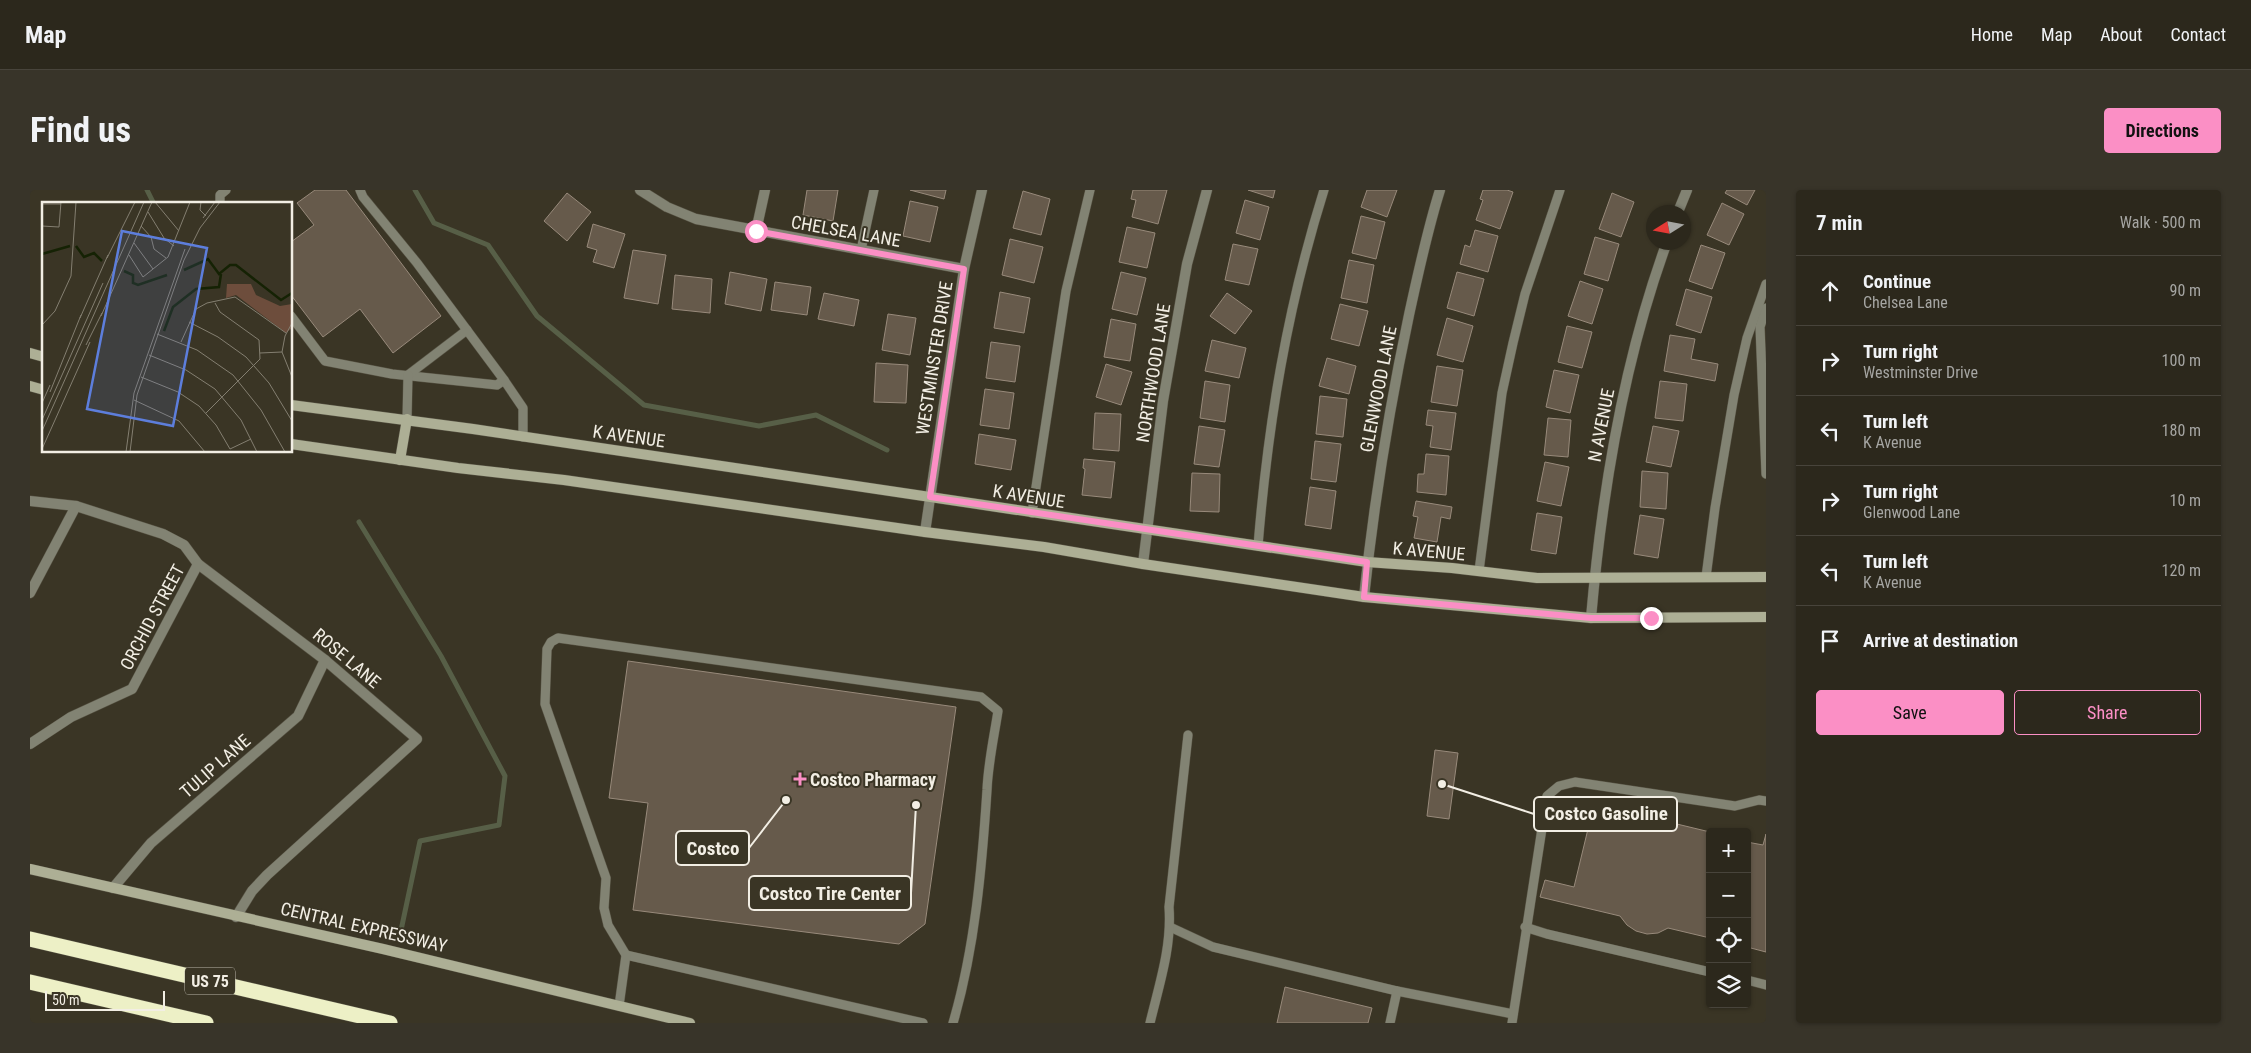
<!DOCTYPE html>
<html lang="en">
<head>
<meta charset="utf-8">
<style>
	body { margin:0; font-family:"Roboto Condensed",sans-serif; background:#383429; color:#f1f3f6 }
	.controls { position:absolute; right:15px; bottom:15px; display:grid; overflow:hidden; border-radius:5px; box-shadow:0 1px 4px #0004 }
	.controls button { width:45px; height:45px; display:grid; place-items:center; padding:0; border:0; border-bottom:1px solid #48443b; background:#2c281c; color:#f1f3f6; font:25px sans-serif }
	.compass { position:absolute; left:1616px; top:15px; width:45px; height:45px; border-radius:50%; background:#2c281c; box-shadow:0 1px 4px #0004; rotate:259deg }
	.scale { position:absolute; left:15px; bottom:12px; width:120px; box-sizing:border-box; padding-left:5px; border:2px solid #f2eee4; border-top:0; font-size:14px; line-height:18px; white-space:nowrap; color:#f2eee4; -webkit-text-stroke:4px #3a3525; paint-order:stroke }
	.stop { position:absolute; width:15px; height:15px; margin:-11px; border:4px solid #fb8fc5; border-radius:50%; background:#fff }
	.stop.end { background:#fb8fc5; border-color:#fff; box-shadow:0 1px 5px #0008 }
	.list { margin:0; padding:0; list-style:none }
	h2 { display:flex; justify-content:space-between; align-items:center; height:65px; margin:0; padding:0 20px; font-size:21px }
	h2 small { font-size:16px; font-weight:400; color:#a6a6a3 }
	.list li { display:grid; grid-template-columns:32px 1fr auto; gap:15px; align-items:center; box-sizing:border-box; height:70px; padding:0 20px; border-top:1px solid #48443b }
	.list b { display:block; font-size:19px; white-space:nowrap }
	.list p { margin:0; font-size:16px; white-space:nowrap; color:#a6a6a3 }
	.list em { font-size:16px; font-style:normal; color:#a6a6a3 }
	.actions { display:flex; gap:10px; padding:15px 20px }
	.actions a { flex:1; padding:11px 0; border:1px solid #fb8fc5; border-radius:5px; text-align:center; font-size:18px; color:#fb8fc5 }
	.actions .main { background:#fb8fc5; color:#111 }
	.icon { flex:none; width:28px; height:28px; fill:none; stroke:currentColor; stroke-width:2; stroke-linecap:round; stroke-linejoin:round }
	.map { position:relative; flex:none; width:1736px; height:833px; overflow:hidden; border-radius:5px }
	header { display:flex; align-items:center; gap:30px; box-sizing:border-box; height:70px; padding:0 25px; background:#2c281c; border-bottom:1px solid #48443b }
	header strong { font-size:24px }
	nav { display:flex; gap:28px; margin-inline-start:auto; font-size:18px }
	.intro { display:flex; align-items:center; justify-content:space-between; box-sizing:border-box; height:120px; padding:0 30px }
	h1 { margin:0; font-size:35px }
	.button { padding:12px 22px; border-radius:5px; background:#fb8fc5; color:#111; font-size:18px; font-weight:700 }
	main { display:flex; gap:30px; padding:0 30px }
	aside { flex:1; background:#2c281c; border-radius:5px; box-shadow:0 1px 4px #0004 }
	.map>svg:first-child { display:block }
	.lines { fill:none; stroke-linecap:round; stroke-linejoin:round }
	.stream { stroke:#575f47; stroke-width:5 }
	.building { fill:#665a4b; stroke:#988a7b }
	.lane-casing { stroke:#575344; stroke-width:10 }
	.street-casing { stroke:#575344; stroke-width:11 }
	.secondary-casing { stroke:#575344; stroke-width:11 }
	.highway-casing { stroke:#575344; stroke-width:16 }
	.lane { stroke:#828373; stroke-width:9 }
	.street { stroke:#828373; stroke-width:10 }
	.secondary { stroke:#adaf95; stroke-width:10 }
	.highway { stroke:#edf0c6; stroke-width:15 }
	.route { stroke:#fb8fc5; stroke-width:6 }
	.poi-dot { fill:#fb8fc5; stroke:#3a3525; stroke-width:2 }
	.labels { text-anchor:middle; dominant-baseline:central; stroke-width:4; stroke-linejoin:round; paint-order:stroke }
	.shield { fill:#3a3525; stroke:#bbb6ab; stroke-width:1 }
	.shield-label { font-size:16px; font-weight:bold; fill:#f2eee4 }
	.street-label { font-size:18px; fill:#f2eee4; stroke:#3a3525 }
	.poi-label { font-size:18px; font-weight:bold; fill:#f2eee4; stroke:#3a3525; text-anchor:start }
	.inset-river { fill:none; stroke:#152204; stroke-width:2.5 }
	.inset-road { fill:none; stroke:#847f71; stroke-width:1 }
	.view { fill:#5d7edc; fill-opacity:0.15; stroke:#5d7edc; stroke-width:2.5 }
	.inset-edge { fill:none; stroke:#f2eee4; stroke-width:2.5 }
	.leader { fill:none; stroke:#f2eee4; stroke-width:2 }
	.callout-dot { fill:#f2eee4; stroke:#3a3525; stroke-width:2 }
	.callout { fill:#3a3525; stroke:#f2eee4; stroke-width:2 }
	.callout-label { font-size:19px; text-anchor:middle; font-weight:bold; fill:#f2eee4 }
</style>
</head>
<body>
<header>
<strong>Map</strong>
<nav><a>Home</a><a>Map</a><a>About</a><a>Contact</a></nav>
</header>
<div class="intro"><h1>Find us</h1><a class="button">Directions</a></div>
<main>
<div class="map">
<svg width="1736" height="833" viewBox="0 0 1736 833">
	<rect width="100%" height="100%" fill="#3a3525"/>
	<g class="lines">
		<g class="stream">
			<path d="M117,0L124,14"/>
			<path d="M385,0L404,33L458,55L507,126L614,215L729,236L786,225L857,260"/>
			<path d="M329,332L411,466L475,586L469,635L390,651L370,745"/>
		</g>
	</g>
	<g class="building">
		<path d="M285,0H316L411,126L363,163L330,119L293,147L261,105V52L284,35L267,13Z"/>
		<path d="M777,0H808L803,31L773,25Z"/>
		<path d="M880,0H916L914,9Z"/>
		<path d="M1103,0H1137L1128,34L1102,27L1106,10L1101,9Z"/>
		<path d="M1218,0H1245L1243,8Z"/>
		<path d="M1337,0H1367L1357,27L1331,17Z"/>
		<path d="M1453,0H1477L1483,2L1470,39L1446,30L1453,10L1450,9Z"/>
		<path d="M1697,0H1725L1717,15L1695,3Z"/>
		<path d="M993,1L1020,9L1011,45L983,38Z"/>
		<path d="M537,3L561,22L537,51L514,31Z"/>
		<path d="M1582,3L1604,12L1591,47L1569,39Z"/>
		<path d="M1215,10L1239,17L1230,50L1206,43Z"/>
		<path d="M880,11L908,17L900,52L873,46Z"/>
		<path d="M1692,13L1714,24L1699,55L1677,45Z"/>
		<path d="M1331,26L1355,32L1346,69L1322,63Z"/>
		<path d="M563,34L595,44L584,78L563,72L567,60L557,57Z"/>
		<path d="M1097,37L1125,43L1117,78L1089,72Z"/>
		<path d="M1445,40L1468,46L1458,82L1430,74L1435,55L1440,57Z"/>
		<path d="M1565,47L1589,54L1578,91L1554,84Z"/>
		<path d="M980,49L1013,57L1004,93L972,85Z"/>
		<path d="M1203,54L1228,59L1219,95L1195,90Z"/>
		<path d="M1671,55L1695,63L1682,99L1659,91Z"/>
		<path d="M603,60L636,65L628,114L594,108Z"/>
		<path d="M1319,70L1344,75L1337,113L1311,108Z"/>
		<path d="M700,82L737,89L731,121L695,114Z"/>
		<path d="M1091,82L1116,88L1107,125L1082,119Z"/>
		<path d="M1427,82L1454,89L1444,126L1417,118Z"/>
		<path d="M645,85L682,89L680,123L642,119Z"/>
		<path d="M1550,91L1573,99L1562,134L1538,126Z"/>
		<path d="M745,92L781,97L777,125L741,120Z"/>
		<path d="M1656,99L1682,107L1671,143L1646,135Z"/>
		<path d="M970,102L1000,108L994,143L964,138Z"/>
		<path d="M794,103L829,110L824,136L788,129Z"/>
		<path d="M1197,103L1222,121L1205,144L1180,126Z"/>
		<path d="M1310,114L1338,121L1329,156L1301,149Z"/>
		<path d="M858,124L886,128L880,165L852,160Z"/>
		<path d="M1417,128L1443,136L1433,172L1407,165Z"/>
		<path d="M1081,129L1106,134L1100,171L1074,167Z"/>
		<path d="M1537,136L1562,142L1552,178L1528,172Z"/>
		<path d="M1640,145L1665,149L1661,169L1688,174L1685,191L1634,181Z"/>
		<path d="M1182,150L1216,158L1209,188L1175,181Z"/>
		<path d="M961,152L990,156L985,192L956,188Z"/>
		<path d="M1297,168L1326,176L1319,204L1289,196Z"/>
		<path d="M846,173L878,175L876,213L844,212Z"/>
		<path d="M1076,174L1102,182L1091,215L1066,207Z"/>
		<path d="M1407,176L1433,180L1427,216L1401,212Z"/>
		<path d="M1524,180L1549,185L1540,223L1516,217Z"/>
		<path d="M1175,191L1200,195L1195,232L1170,228Z"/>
		<path d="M1630,191L1657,194L1653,231L1625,228Z"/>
		<path d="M955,199L984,203L979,239L950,235Z"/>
		<path d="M1290,206L1317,209L1313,247L1286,244Z"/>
		<path d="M1398,220L1426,223L1421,260L1400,257L1403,236L1396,235Z"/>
		<path d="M1065,223L1091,224L1089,261L1063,259Z"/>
		<path d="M1518,228L1541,230L1538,267L1514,265Z"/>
		<path d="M1169,236L1195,240L1189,277L1164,274Z"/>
		<path d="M1623,236L1649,241L1641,277L1616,272Z"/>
		<path d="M949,244L986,250L981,280L945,274Z"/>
		<path d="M1285,251L1311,254L1306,292L1281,289Z"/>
		<path d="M1396,264L1419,266L1416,305L1387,302L1388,284H1394Z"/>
		<path d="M1054,269L1085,272L1081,308L1052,305L1055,279L1053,278Z"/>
		<path d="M1515,272L1539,277L1531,316L1507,311Z"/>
		<path d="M1612,281L1638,283L1636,319L1610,317Z"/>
		<path d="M1162,283L1190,284L1189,322L1160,321Z"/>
		<path d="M1280,297L1306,301L1301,339L1275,335Z"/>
		<path d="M1386,311L1422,317L1420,329L1411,327L1407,352L1384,348L1388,327L1383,326Z"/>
		<path d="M1507,323L1532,327L1526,364L1501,360Z"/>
		<path d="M1610,325L1634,329L1628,368L1604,364Z"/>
		<path d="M598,471L926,517L895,734L869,754L603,720L618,613L579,608Z"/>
		<path d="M1405,560L1428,563L1419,629L1397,626Z"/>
		<path d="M1564,614L1680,642V748L1638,738L1628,743L1617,744L1606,741L1597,735L1590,726L1510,707L1515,690L1544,697Z"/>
		<path d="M1736,644V762L1717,757V652L1733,655Z"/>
		<path d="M1255,797L1342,818L1338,833H1247Z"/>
	</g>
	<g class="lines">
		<defs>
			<g id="lane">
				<path d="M190,14V5L196,0"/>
				<path d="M831,60L844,0"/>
				<path d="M1736,118L1730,137L1736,284"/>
				<path d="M261,126L295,171L362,184L467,195L474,190L387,73L333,7L330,0"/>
				<path d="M378,185L437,140"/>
				<path d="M474,190L493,218V247"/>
				<path d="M377,229L378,185"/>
				<path d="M1002,323L1036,101L1060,0"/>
				<path d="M1228,356C1238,233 1257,118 1294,0"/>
				<path d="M1449,381L1472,203L1483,153L1495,104L1530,0"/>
				<path d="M1676,387L1685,318L1704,205L1717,148L1736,94"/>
				<path d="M1140,737L1183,757L1367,801L1483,824"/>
				<path d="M1495,737L1517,744L1680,782"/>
				<path d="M596,765L893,833"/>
				<path d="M1717,790L1736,795"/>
				<path d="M589,816L596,765L578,735L574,718L576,688L515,514L517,459L521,452L528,448L951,507L968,521C964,547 958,574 957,600C952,677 945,758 923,833"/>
				<path d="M1120,833C1129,795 1142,757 1139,717L1158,545"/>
				<path d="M1360,833L1367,801"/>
				<path d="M1482,833L1517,606L1529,596L1545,592L1705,616L1729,610L1736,611"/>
			</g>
			<g id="street">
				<path d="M610,0L637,17L666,29L934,79"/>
				<path d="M1648,22L1657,0"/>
				<path d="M726,41L735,0"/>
				<path d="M0,311L46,316L133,344L154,355L168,374L295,470L387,549L237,685L222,701L206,727"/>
				<path d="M895,342L934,79L952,0"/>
				<path d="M1113,374L1133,211L1157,74L1177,0"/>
				<path d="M0,403L46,316"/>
				<path d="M1334,407C1344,312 1359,219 1379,125C1388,84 1397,41 1410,0"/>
				<path d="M1561,428C1572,301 1593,172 1637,52"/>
				<path d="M0,554L41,527L102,499L168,374"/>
				<path d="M83,698L121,653L268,526L295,470"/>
			</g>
			<g id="secondary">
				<path d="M0,163L14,167"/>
				<path d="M0,196L14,200"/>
				<path d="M261,215L443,239L1337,372L1422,378L1507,388L1736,387"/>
				<path d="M261,254L428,278L534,290L895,342L1014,357L1113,374L1334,407L1561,428L1736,427"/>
				<path d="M370,270L377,229"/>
				<path d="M0,679L353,759L660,833"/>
			</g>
			<g id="highway">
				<path d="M0,749L360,833"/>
				<path d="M0,792L176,833"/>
			</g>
		</defs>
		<use href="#lane" class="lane-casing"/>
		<use href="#street" class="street-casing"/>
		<use href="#secondary" class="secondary-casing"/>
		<use href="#highway" class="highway-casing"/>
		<use href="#lane" class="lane"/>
		<use href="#street" class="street"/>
		<use href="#secondary" class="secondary"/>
		<use href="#highway" class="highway"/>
	</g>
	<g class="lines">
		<path class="route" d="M726,41L934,79L900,307L1337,372L1334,407L1561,428H1621"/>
	</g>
	<path class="poi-dot" d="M767.5 581.5h5v5h5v5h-5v5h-5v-5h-5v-5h5z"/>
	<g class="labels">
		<rect class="shield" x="155" y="777.5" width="50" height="27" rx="4"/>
		<g class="shield-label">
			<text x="180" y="791">US 75</text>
		</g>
		<g class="street-label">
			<text transform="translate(816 41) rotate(10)">CHELSEA LANE</text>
			<text transform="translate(904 168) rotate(-81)">WESTMINSTER DRIVE</text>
			<text transform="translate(1123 183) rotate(-81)">NORTHWOOD LANE</text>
			<text transform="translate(1348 199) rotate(-79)">GLENWOOD LANE</text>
			<text transform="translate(1571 235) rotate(-79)">N AVENUE</text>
			<text transform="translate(599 246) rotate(8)">K AVENUE</text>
			<text transform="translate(999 306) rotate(9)">K AVENUE</text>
			<text transform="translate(1399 361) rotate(5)">K AVENUE</text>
			<text transform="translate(122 427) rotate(-62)">ORCHID STREET</text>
			<text transform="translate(317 468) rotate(40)">ROSE LANE</text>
			<text transform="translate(185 576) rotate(-41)">TULIP LANE</text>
			<text transform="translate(334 737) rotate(13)">CENTRAL EXPRESSWAY</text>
		</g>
		<g class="poi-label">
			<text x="780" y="589">Costco Pharmacy</text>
		</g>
	</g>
	<g transform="translate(12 12)">
		<rect width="250" height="250" fill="#3a3525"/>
		<path d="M185,82H209L214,93L238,104L250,102V126L244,131L194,93L184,96Z" fill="#6d4d3c"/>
		<path class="inset-river" d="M34,44L42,55L52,51L60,59M0,52L28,44M142,68L166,57L177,72L188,63H194L239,98L250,91M82,69L91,73V81L96,83L125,73M122,129L131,105L154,87L177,85L179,72"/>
		<path class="inset-road" d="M113,0L137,29M159,0L158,8L164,14M0,2H19M106,10L122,36L132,44M161,16L173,0M0,24L17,25L19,0M99,24L109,35L112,47L124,56M92,41L111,67M87,53L101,75L126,55L148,0M65,56L93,0M59,114L110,0M38,116L66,53M147,120L176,135L204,155L227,181L250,219M250,121L243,134L240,150L250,175M0,123L13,109L29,74L34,0M115,132L155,148L191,173L219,208L243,250M139,140L154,107L165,101L193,95L244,131M44,143L60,111M218,151L240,150M107,153L144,168L173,187L199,218L215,250M99,175L136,190L157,204L174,223L188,247L209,237M8,190L39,113M92,198L137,219L163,250M0,201L8,183M164,211L218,157L217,138L178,110L173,101M0,218L61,81M0,229L102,0M0,247L48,140M84,250L92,191L143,47M88,250L95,193L142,58L158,26L178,0"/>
		<path class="view" d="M80,29L165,46L131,224L45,207Z"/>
		<rect width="250" height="250" class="inset-edge"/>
	</g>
	<path class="leader" d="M1412 594L1504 624M756 610L719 658M886 615L881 703"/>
	<g class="callout-dot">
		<circle cx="1412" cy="594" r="5"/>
		<circle cx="756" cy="610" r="5"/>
		<circle cx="886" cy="615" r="5"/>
	</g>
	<g class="callout">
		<rect x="1504" y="607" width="143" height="34" rx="5"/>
		<rect x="646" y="641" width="73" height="34" rx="5"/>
		<rect x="719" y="686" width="162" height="34" rx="5"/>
	</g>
	<g class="callout-label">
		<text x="1576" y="630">Costco Gasoline</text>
		<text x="683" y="665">Costco</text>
		<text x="800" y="710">Costco Tire Center</text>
	</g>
</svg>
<div class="controls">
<button>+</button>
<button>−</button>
<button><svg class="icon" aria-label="locate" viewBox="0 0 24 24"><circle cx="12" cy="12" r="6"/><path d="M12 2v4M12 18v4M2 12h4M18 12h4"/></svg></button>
<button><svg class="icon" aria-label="layers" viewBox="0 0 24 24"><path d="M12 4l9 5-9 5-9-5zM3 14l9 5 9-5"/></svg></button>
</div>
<svg class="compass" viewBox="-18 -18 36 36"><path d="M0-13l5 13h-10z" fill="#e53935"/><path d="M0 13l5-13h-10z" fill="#a6a6a3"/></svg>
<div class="scale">50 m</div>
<div class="stop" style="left:726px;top:41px"></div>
<div class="stop end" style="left:1621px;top:428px"></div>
</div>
<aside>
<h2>7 min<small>Walk · 500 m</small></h2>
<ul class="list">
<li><svg class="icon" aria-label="ahead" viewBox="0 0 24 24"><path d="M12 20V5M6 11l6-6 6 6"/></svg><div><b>Continue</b><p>Chelsea Lane</p></div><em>90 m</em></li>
<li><svg class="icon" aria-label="right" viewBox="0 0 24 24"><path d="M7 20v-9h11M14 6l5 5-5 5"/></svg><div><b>Turn right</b><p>Westminster Drive</p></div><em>100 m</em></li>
<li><svg class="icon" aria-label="left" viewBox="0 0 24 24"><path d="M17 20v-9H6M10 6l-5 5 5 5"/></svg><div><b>Turn left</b><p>K Avenue</p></div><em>180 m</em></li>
<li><svg class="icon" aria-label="right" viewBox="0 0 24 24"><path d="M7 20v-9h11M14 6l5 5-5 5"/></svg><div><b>Turn right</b><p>Glenwood Lane</p></div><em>10 m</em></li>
<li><svg class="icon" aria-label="left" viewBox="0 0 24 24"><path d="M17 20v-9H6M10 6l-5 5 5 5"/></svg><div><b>Turn left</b><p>K Avenue</p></div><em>120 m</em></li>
<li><svg class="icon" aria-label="arrive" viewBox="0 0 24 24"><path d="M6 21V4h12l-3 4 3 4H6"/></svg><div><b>Arrive at destination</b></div></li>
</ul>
<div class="actions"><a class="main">Save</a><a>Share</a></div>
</aside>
</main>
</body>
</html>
